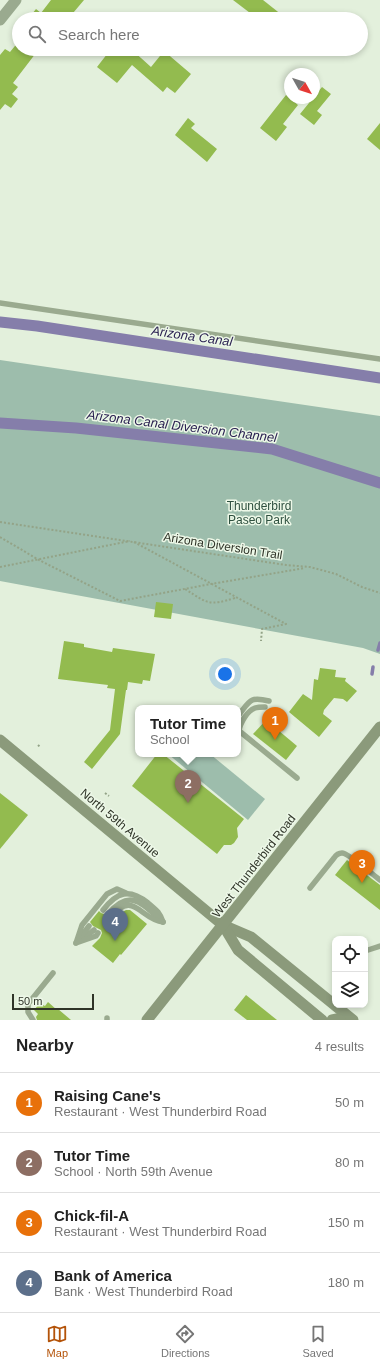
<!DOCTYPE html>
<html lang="en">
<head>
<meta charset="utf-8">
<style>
	body { margin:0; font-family:Helvetica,sans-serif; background:#f2f2f2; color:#222 }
	.controls { position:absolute; right:12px; bottom:12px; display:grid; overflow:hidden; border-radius:8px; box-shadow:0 2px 6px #0003 }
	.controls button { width:36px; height:36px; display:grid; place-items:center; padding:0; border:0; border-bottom:1px solid #e0e0e0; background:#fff; color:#222; font:20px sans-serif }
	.compass { position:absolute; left:284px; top:68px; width:36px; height:36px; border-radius:50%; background:#fff; box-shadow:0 2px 6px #0003; rotate:129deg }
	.scale { position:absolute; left:12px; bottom:10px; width:82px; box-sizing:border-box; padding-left:4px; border:2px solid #2f3428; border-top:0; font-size:11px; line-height:14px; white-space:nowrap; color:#2f3428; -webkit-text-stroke:3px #edf8e8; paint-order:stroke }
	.you { position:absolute; left:225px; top:674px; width:14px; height:14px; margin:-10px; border:3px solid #fff; border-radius:50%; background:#1a73e8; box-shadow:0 0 0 6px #1a73e833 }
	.badge { display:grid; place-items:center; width:26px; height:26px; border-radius:50%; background:#b45309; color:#fff; font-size:13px; font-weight:700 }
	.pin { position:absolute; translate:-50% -33px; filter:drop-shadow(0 1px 2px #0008) }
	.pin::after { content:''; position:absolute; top:21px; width:14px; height:12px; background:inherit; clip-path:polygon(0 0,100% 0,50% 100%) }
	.popup { position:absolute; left:135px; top:705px; width:106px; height:52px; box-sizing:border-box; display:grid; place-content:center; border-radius:8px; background:#fff; filter:drop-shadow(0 1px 3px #0005); font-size:13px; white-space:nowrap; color:#767676 }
	.popup b { font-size:15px; color:#222 }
	.popup::after { content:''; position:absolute; left:50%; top:100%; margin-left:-8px; border:8px solid transparent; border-top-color:#fff }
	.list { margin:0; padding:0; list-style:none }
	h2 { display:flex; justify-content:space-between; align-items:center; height:52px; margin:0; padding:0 16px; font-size:17px }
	h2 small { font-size:13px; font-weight:400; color:#767676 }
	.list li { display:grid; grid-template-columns:26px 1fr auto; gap:12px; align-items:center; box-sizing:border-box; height:60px; padding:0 16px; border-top:1px solid #e0e0e0 }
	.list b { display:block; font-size:15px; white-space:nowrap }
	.list p { margin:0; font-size:13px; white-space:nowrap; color:#767676 }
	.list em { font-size:13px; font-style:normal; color:#767676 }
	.icon { flex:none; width:22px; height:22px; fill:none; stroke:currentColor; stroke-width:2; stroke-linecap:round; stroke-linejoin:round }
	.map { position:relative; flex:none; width:380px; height:1020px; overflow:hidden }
	.search { position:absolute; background:#fff; box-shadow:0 2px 6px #0003; left:12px; right:12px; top:12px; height:44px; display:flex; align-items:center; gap:10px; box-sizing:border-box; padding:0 14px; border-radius:22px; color:#767676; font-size:15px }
	.sheet { height:292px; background:#fff }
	nav { display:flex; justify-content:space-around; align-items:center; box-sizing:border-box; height:56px; border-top:1px solid #e0e0e0; background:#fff; font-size:11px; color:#767676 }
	nav a { display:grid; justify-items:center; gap:2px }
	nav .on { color:#b45309 }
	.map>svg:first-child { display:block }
	.green { fill:#9dbdac }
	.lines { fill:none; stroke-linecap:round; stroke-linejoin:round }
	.stream { stroke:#857eaa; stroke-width:3.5 }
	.canal { stroke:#857eaa; stroke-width:11 }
	.building { fill:#93bb4f }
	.path { stroke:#93a387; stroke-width:2; stroke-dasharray:2 2; stroke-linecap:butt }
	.service { stroke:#9aaa8f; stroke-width:5.5 }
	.minor { stroke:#9aaa8f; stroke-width:11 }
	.secondary { stroke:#8b9a7b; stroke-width:11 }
	.labels { text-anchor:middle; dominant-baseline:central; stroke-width:3; stroke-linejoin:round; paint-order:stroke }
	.park-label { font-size:12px; fill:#2e503f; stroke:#edf8e8 }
	.street-label { font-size:12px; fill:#2f3428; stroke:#edf8e8 }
	.water-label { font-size:13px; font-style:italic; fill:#2b2252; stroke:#edf8e8 }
</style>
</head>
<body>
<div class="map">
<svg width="380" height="1020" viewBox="0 0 380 1020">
	<rect width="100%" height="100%" fill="#e3f0dc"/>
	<g class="green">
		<path d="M0,360L380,416V654L363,648L0,581Z"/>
		<path d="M168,754H210L265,799L248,820Z"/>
	</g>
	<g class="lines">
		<g class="stream">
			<path d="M378,650L380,643"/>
			<path d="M372,674L373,667"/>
		</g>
		<g class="canal">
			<path d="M0,322L37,326L380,378"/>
			<path d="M0,423L76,428L272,449L380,483"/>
		</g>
	</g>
	<g class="building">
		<path d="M51,0H84L68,19H28L36,9L41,13Z"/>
		<path d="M233,0H263L287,19H258Z"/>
		<path d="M19,41V49H39L13,83L18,87L12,94L18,99L11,108L5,104L0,110V55L5,49L10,52Z"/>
		<path d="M111,49H131L151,67L164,51L191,74L175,93L167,87L163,92L132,65L117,83L97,67Z"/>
		<path d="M322,87L331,94L317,111L322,115L314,125L300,114Z"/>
		<path d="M286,95L298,105L283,124L287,127L276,141L260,128Z"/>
		<path d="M188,118L195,124L191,128L217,149L207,162L175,135Z"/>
		<path d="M380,123V150L367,139Z"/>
		<path d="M156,602L173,604L171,619L154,617Z"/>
		<path d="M64,641L84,644V647L112,652L113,648L155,654L150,681L143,680L142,684L128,682L127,690H126L120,734L92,769L84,762L110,730L115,689L107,688L108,685L58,679Z"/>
		<path d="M320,668L336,670L335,677L346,678L345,681L357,691L347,702L343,699L334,698L324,710L323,714L332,721L319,737L289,712L303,694L312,700L314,679L318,680Z"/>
		<path d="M266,720L297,746L286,760L253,734Z"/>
		<path d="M157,754H163L244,819L237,828L238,837L234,843L231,845H224L217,854L132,786Z"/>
		<path d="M0,793L28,815L0,849Z"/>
		<path d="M347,860L380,885V910L335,875Z"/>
		<path d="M126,910H130L147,924L121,955L120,954L113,963L92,946L100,938L102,933L101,930L93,926L90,922L99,911L101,913L104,914L108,920L112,921L121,913Z"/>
		<path d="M246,995L277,1020H247L234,1010Z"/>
		<path d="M48,1002L57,1010L58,1009L71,1020H37L36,1017L38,1014L34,1010L40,1003L45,1006Z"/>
	</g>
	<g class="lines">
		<g class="path">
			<path d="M0,522L286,565L310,567L336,574L362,587L380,593"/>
			<path d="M0,537L39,560L120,601L211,584L305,568"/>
			<path d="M134,542L286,624L262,629L261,641"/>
			<path d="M0,567L130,541"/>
			<path d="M185,589C209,604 208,606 235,598"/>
			<path d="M38,745L40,747"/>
			<path d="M105,793L109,796"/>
		</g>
		<g class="service">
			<path d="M0,303L380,359"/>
			<path d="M238,716C250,701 249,696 269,701"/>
			<path d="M238,730L297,778"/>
			<path d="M239,731C240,723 247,711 255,708C258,707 262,707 265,707"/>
			<path d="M310,888L334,858C336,855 339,853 342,853C349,853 373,875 380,880"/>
			<path d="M103,910C117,892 129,888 148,903C156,910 159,911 163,922"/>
			<path d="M108,914C131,887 142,904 163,922"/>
			<path d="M111,917C133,889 141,920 163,922"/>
			<path d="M85,937L94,930"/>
			<path d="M80,938L89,926"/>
			<path d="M76,943L82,925L107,894L117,889L126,893"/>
			<path d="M76,943L96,936L98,933"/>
			<path d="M365,951L380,946"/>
			<path d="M33,1020L28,1012V1004L53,973"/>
			<path d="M107,1020V1018"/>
		</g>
		<path class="minor" d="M0,20L16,0"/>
		<g class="secondary">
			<path d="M0,740L223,925L251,937L353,1020"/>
			<path d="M223,925L238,950L322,1020"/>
			<path d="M147,1020L380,727"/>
			<path d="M332,1020L337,1019L340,1020"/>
		</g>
	</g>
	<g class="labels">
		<g class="park-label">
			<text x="259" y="506">Thunderbird<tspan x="259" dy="14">Paseo Park</tspan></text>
		</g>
		<g class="street-label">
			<text transform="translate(223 546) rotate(9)">Arizona Diversion Trail</text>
			<text transform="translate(120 823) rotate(40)">North 59th Avenue</text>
			<text transform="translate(254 866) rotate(-52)">West Thunderbird Road</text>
		</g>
		<g class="water-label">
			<text transform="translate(192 336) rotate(8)">Arizona Canal</text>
			<text transform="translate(182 426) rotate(7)">Arizona Canal Diversion Channel</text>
		</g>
	</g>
</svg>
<div class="controls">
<button><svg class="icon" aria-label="locate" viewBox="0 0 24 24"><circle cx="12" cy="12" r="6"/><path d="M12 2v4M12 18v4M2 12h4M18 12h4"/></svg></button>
<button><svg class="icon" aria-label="layers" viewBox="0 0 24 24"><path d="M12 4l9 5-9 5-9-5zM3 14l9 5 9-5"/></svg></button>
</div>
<svg class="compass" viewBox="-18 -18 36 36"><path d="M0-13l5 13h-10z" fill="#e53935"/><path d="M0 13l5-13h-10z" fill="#767676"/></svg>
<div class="scale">50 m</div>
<div class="you"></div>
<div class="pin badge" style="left:275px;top:740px;background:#e8710a">1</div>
<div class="pin badge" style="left:188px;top:803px;background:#8d6e63">2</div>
<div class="popup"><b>Tutor Time</b>School</div>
<div class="pin badge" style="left:362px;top:883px;background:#e8710a">3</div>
<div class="pin badge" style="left:115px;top:941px;background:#5c6f8a">4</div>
<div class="search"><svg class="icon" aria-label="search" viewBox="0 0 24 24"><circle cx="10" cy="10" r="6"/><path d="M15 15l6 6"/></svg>Search here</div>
</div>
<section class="sheet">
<h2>Nearby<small>4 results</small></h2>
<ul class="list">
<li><span class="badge" style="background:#e8710a">1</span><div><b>Raising Cane's</b><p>Restaurant · West Thunderbird Road</p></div><em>50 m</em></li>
<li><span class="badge" style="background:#8d6e63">2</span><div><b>Tutor Time</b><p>School · North 59th Avenue</p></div><em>80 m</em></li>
<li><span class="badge" style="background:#e8710a">3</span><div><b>Chick-fil-A</b><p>Restaurant · West Thunderbird Road</p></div><em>150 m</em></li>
<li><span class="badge" style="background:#5c6f8a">4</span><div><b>Bank of America</b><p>Bank · West Thunderbird Road</p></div><em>180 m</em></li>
</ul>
</section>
<nav>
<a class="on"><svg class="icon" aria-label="map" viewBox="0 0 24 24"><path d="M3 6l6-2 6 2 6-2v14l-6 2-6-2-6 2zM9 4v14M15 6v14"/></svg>Map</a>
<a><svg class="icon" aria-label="directions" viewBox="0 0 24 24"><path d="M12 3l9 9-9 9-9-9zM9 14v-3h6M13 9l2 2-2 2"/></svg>Directions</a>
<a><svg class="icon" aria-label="saved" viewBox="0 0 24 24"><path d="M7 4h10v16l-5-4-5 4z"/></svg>Saved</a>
</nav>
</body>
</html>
